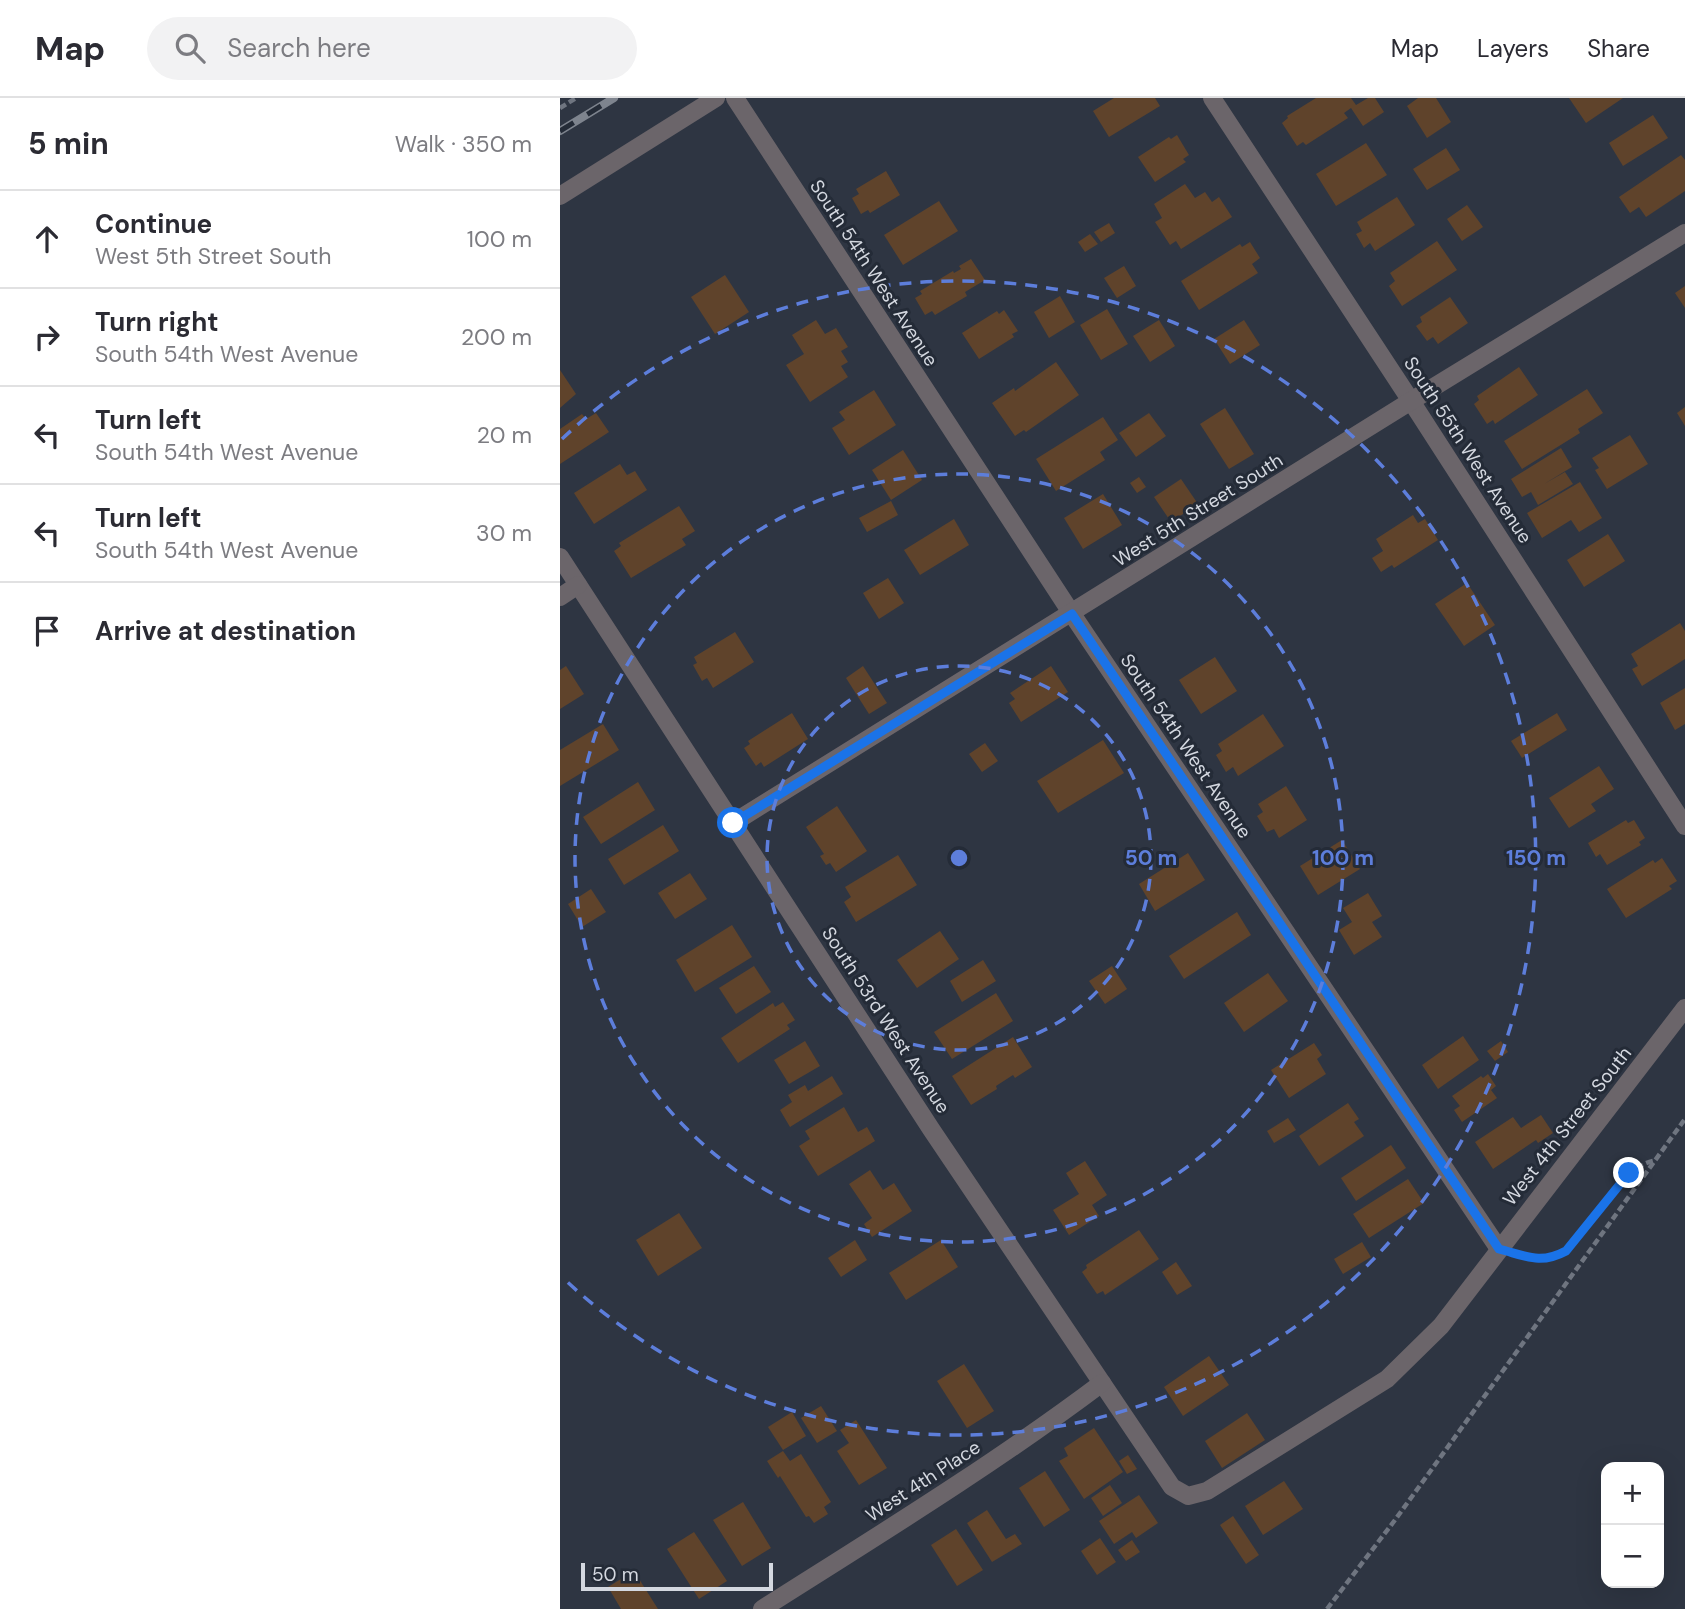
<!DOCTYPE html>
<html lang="en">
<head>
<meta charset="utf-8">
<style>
	body { margin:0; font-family:"DM Sans",sans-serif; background:#f2f2f3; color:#2b2b33 }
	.controls { position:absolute; right:21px; bottom:21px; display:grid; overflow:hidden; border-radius:14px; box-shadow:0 7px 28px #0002 }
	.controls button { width:63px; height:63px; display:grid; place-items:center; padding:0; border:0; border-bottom:2px solid #e1e1e2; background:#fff; color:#2b2b33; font:35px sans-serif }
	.scale { position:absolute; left:21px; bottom:18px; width:192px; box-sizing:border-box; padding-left:7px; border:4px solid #d4d8e0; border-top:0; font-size:19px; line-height:24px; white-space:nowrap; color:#d4d8e0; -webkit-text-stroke:5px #242b37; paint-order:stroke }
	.stop { position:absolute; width:21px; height:21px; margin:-16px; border:5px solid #1a73e8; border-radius:50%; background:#fff }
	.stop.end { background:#1a73e8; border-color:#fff; box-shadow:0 2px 7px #0008 }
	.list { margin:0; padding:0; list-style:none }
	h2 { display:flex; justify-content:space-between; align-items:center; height:91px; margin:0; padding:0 28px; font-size:30px }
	h2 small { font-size:23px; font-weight:400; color:#7c7c81 }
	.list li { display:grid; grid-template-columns:46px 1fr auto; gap:21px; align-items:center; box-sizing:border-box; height:98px; padding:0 28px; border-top:2px solid #e1e1e2 }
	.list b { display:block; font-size:26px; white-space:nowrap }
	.list p { margin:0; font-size:23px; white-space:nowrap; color:#7c7c81 }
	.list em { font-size:23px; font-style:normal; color:#7c7c81 }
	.icon { flex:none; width:38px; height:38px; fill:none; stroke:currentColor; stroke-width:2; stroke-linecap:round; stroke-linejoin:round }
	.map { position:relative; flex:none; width:1125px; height:1511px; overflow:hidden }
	header { display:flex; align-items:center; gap:42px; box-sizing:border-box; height:98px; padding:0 35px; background:#fff; border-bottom:2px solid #e1e1e2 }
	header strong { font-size:33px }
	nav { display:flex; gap:38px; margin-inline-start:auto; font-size:24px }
	.search { width:490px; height:63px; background:#f2f2f3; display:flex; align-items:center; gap:18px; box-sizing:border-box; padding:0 24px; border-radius:38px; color:#7c7c81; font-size:26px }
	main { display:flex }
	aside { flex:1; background:#fff }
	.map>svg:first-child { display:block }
	.building { fill:#5f432b }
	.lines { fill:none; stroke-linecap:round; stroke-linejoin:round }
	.path { stroke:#6f7580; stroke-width:4.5; stroke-dasharray:7 3.5; stroke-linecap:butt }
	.street { stroke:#6b656a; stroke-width:18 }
	.rail-casing { stroke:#7e848e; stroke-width:8 }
	.rail { stroke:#242b37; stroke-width:5; stroke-dasharray:16; stroke-linecap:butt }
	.route { stroke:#1a73e8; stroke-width:9 }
	.ring { fill:none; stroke:#5d7edb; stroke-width:3.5; stroke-dasharray:12 9 }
	.labels { text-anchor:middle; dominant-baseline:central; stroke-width:6; stroke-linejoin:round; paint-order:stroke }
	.street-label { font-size:19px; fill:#d4d8e0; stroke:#242b37 }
	.centre { fill:#5d7edb; stroke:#242b37; stroke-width:3.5 }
	.ring-label { font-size:21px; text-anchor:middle; font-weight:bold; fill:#5d7edb; stroke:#242b37; stroke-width:6; stroke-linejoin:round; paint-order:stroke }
</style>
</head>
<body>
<header>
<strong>Map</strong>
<div class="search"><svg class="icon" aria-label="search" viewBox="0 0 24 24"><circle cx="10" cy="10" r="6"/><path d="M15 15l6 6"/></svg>Search here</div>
<nav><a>Map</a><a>Layers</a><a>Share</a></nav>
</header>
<main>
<aside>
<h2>5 min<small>Walk · 350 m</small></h2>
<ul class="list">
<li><svg class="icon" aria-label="ahead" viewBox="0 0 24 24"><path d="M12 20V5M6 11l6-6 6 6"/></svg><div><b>Continue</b><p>West 5th Street South</p></div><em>100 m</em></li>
<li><svg class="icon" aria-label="right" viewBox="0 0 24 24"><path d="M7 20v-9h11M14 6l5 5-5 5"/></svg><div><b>Turn right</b><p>South 54th West Avenue</p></div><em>200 m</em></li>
<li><svg class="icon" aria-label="left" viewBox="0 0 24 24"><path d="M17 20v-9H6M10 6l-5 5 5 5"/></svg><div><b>Turn left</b><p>South 54th West Avenue</p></div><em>20 m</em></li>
<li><svg class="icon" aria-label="left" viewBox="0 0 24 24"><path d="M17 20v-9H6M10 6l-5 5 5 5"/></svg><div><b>Turn left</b><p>South 54th West Avenue</p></div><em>30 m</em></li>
<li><svg class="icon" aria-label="arrive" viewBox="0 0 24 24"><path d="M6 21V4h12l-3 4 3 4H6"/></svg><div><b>Arrive at destination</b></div></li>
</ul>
</aside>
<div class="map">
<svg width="1125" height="1511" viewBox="0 0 1125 1511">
	<rect width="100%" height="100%" fill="#2e3542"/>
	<g class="building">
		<path d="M554,0H595L600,8L549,39L533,13Z"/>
		<path d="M756,0H791L796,7L808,0H815L824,14L803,28L791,10L784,15L788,20L746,47L743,44L737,48L722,25L728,20L727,18Z"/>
		<path d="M858,0H876L891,24L867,40L847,8Z"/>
		<path d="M1009,0H1063L1026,25Z"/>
		<path d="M1093,17L1108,40L1063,68L1049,45Z"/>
		<path d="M617,37L629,57L623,61L626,64L595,84L578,59L609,39L611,41Z"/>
		<path d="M806,45L827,77L776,108L756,76Z"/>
		<path d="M886,50L900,72L867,92L853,71Z"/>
		<path d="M1121,57L1125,62V93L1086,119L1079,109L1070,115L1059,99Z"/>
		<path d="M326,73L340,97L310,115L308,112L301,116L292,100L299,96L296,91Z"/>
		<path d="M625,86L635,100L645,94L652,104L659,99L672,119L621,151L616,143L610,147L595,124L602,120L594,106Z"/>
		<path d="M837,99L855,127L815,153L810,145L804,150L796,136L802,133L797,124Z"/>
		<path d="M379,103L398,133L343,167L324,137Z"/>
		<path d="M907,107L923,129L902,143L887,121Z"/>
		<path d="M549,125L555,135L541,144L534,134Z"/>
		<path d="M530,136L538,146L525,154L518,144Z"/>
		<path d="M877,143L897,172L842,208L829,188L835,183L830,175Z"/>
		<path d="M690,144L700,160L692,166L698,175L639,212L621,183L680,146L682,149Z"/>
		<path d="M411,161L425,182L405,194L407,198L375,217L372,213L365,217L355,200L362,196L360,193L393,173L394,175L401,171L399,168Z"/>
		<path d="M564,168L576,188L557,200L544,180Z"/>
		<path d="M165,177L189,214L155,236L131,199Z"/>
		<path d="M1125,188V210L1115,195Z"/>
		<path d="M500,198L515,224L489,240L474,214Z"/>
		<path d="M890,199L908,225L878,246L873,239L867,243L856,228L862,224L860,219Z"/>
		<path d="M547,211L568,246L541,262L520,227Z"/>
		<path d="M444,212L458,233L452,236L454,239L419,261L402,235L437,213L439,216Z"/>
		<path d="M256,222L265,236L276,230L288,249L281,253L288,264L281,268L288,279L250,304L226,267L244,256L232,237Z"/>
		<path d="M599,222L615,248L590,264L573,238Z"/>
		<path d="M684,222L700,247L670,266L654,241Z"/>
		<path d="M496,264L519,297L466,334L464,332L455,338L432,305L454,290L455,293Z"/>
		<path d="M959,269L978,297L935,326L933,322L927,326L914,306L919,302L917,298Z"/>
		<path d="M0,272L16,296L0,310Z"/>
		<path d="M1027,291L1043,315L1018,331L1020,335L962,371L944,343Z"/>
		<path d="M314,292L336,327L289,357L272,330L285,322L279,314Z"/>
		<path d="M1125,309V328L1117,315Z"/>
		<path d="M665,310L694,356L669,371L640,326Z"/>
		<path d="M36,315L49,334L0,366V331L22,316L26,321Z"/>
		<path d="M589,315L606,338L576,359L559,335Z"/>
		<path d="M543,319L558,342L540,354L545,362L496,393L476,361Z"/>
		<path d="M1070,337L1088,366L1047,391L1035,372L1039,370L1032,360Z"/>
		<path d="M1001,350L1012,369L984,386L1005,374L1013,386L978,407L971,394L962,399L951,381Z"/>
		<path d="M343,352L362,382L331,402L312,372Z"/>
		<path d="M60,366L67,377L75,373L87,392L34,426L14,395Z"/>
		<path d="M579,379L586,389L577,395L570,385Z"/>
		<path d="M621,381L638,406L611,424L594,399Z"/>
		<path d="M1020,384L1042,420L1019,434L1011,422L982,440L967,415Z"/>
		<path d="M543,396L562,427L523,451L504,420Z"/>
		<path d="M331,403L338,417L307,434L299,420Z"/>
		<path d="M119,408L135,433L122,441L126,447L71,480L54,453L61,448L59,445Z"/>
		<path d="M853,417L858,425L865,421L878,442L834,470L832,467L821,474L812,460L823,453L816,441Z"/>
		<path d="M394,421L409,447L360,477L344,452Z"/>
		<path d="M1048,436L1065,463L1024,489L1007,462Z"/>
		<path d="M328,480L344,505L319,521L303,495Z"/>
		<path d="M907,485L935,527L904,548L875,506Z"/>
		<path d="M1120,525L1125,533V561L1082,588L1072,571L1078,568L1071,556Z"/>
		<path d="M175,534L194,564L153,590L147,580L142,583L133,567L137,565L134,559Z"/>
		<path d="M655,559L677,593L641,616L619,582Z"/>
		<path d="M6,568L24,596L0,611V572Z"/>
		<path d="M303,568L327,605L309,616L286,580Z"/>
		<path d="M491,568L508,594L461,624L449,605L455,601L450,595Z"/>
		<path d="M1125,590V626L1115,632L1100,605Z"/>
		<path d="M232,615L248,641L204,669L201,664L196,668L184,650L190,646L188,643Z"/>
		<path d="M997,615L1007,632L962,660L951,643Z"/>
		<path d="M703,616L724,648L678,678L673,669L666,674L656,657L662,653L658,646Z"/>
		<path d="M43,626L59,652L0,688V652Z"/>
		<path d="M543,642L564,675L498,715L477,683Z"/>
		<path d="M425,645L438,663L422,674L409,656Z"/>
		<path d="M1039,668L1054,691L1031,706L1036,713L1009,730L989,700Z"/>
		<path d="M78,684L95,712L41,746L23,719Z"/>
		<path d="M726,688L747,722L719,740L714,731L707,734L697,718L703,714L698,706Z"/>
		<path d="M277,708L307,753L276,774L270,765L266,767L260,758L264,756L246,729Z"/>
		<path d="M1066,722L1068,725L1074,722L1085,740L1079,744L1081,747L1047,767L1040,756L1036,759L1028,745Z"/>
		<path d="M103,727L119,753L64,787L48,761Z"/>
		<path d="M782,742L800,771L758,797L740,768Z"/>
		<path d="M628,755L645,782L595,813L579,786Z"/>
		<path d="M338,757L357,787L296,824L284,804L291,799L285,789Z"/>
		<path d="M1102,760L1117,783L1109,788L1112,791L1066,820L1047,791L1093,762L1095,765Z"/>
		<path d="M130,775L147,801L115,821L98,795Z"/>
		<path d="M31,791L46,814L22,829L8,806Z"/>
		<path d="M808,795L822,818L812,824L822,839L794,857L779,832L792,824L783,810Z"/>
		<path d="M677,814L691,837L624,881L609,858Z"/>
		<path d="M172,827L192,859L135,894L116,862Z"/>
		<path d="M380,833L399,861L357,890L337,862Z"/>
		<path d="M423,862L436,883L402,904L390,883Z"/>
		<path d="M194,868L211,894L176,916L159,890Z"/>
		<path d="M552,868L567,891L545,906L529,883Z"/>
		<path d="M708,875L728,903L684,934L664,905Z"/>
		<path d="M436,895L453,923L392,961L374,934Z"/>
		<path d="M223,904L235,922L227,927L230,931L178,965L161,940L213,905L215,909Z"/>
		<path d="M903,938L919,962L878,991L862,967Z"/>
		<path d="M453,939L472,969L455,980L453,977L436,988L437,991L411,1007L392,978Z"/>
		<path d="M245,943L260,968L229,986L214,962Z"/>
		<path d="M941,943L948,954L935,963L927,953Z"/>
		<path d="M754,945L762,957L757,961L766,976L729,1000L711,972Z"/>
		<path d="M928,976L936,988L931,992L937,1000L902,1024L894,1012L900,1008L892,998L921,978L923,980Z"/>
		<path d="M272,978L283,996L230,1029L220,1012L232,1004L228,997L245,987L248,993Z"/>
		<path d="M788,1005L799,1021L794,1024L804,1038L759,1068L739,1038Z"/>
		<path d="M284,1009L298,1034L307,1029L315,1043L258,1078L239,1048L250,1041L245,1033Z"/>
		<path d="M981,1017L993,1035L978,1045L976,1042L933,1071L915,1044L953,1019L961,1030Z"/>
		<path d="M728,1020L736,1032L714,1045L707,1033Z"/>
		<path d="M831,1047L846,1070L796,1103L781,1080Z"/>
		<path d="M525,1063L547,1097L532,1107L539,1118L509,1137L493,1112L519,1096L506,1075Z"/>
		<path d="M310,1072L323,1092L334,1085L352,1113L312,1139L304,1126L312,1120L289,1086Z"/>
		<path d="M848,1081L864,1105L809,1140L793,1116Z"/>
		<path d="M119,1115L142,1150L98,1178L76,1142Z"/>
		<path d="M579,1132L599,1161L545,1197L543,1193L537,1196L522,1174L527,1170L526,1167Z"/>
		<path d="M295,1142L307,1162L281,1179L268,1160Z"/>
		<path d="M381,1142L398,1169L346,1202L329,1175Z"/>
		<path d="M802,1144L811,1159L783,1176L774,1161Z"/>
		<path d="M616,1164L632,1188L617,1197L602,1174Z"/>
		<path d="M649,1258L669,1287L623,1318L604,1289Z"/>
		<path d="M404,1266L434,1313L407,1330L377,1283Z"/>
		<path d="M261,1308L277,1333L257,1345L241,1320Z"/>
		<path d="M232,1314L246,1338L223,1352L208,1329Z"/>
		<path d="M687,1315L705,1342L662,1370L645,1343Z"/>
		<path d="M296,1322L327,1370L299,1387L277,1353L289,1345L280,1332Z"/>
		<path d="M534,1330L563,1374L524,1401L499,1363L508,1358L504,1350Z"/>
		<path d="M223,1353L230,1363L241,1356L271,1404L264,1409L268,1416L254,1425L249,1418L246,1419L220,1378L218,1380L207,1363Z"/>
		<path d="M568,1357L577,1371L567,1376L559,1363Z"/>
		<path d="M485,1373L510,1412L484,1429L459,1390Z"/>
		<path d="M724,1383L743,1411L703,1437L685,1408Z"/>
		<path d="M550,1387L562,1405L543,1418L531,1400Z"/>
		<path d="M579,1397L598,1425L576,1440L572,1434L554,1446L539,1423Z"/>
		<path d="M183,1404L211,1450L182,1468L153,1422Z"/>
		<path d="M427,1412L446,1441L455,1436L462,1446L432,1464L407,1425Z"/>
		<path d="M673,1418L699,1457L686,1466L660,1427Z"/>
		<path d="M396,1431L423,1472L397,1488L371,1447Z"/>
		<path d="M134,1434L167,1483L139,1501L107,1451Z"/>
		<path d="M540,1440L556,1464L537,1477L521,1453Z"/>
		<path d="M572,1442L580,1454L566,1463L558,1452Z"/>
		<path d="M74,1473L98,1511H61L48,1489Z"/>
	</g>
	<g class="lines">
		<g class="path">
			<path d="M0,10L16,0"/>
			<path d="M960,1156C981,1162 987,1164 1006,1153C1031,1128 1060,1070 1093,1063"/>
			<path d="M767,1511L835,1422L1125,1021"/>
		</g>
		<g class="street">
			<path d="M175,0L512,516L939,1151"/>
			<path d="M652,0L851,303L1125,728"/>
			<path d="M0,98L156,0"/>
			<path d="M0,459L371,1031L612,1389L628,1398L647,1393L827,1281L881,1228L1125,910"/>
			<path d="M0,499L18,487"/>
			<path d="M173,725L851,303L1125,135"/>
			<path d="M202,1511C317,1438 433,1367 542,1285"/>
		</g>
		<defs>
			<path id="rail" d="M0,33L54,0"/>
		</defs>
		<use href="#rail" class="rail-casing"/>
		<use href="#rail" class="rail"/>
	</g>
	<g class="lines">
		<path class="route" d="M173,725L512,516L939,1151C966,1158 980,1167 1006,1153L1069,1075"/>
	</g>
	<g class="ring">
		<circle cx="399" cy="760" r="192"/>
		<circle cx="399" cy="760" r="384"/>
		<path d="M2 341A577 577 0 1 1 2 1179"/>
	</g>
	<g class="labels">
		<g class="street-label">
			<text transform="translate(314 175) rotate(57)">South 54th West Avenue</text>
			<text transform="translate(908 352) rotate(57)">South 55th West Avenue</text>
			<text transform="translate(638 412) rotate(-32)">West 5th Street South</text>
			<text transform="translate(626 648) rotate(56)">South 54th West Avenue</text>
			<text transform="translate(326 922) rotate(57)">South 53rd West Avenue</text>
			<text transform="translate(1007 1028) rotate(-52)">West 4th Street South</text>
			<text transform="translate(363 1383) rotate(-33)">West 4th Place</text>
		</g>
	</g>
	<circle cx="399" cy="760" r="10" class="centre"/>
	<g class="ring-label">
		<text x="591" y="767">50 m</text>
		<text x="783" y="767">100 m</text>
		<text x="976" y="767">150 m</text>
	</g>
</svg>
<div class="controls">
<button>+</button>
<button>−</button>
</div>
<div class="scale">50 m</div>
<div class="stop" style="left:173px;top:725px"></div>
<div class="stop end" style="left:1069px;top:1075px"></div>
</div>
</main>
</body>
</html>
